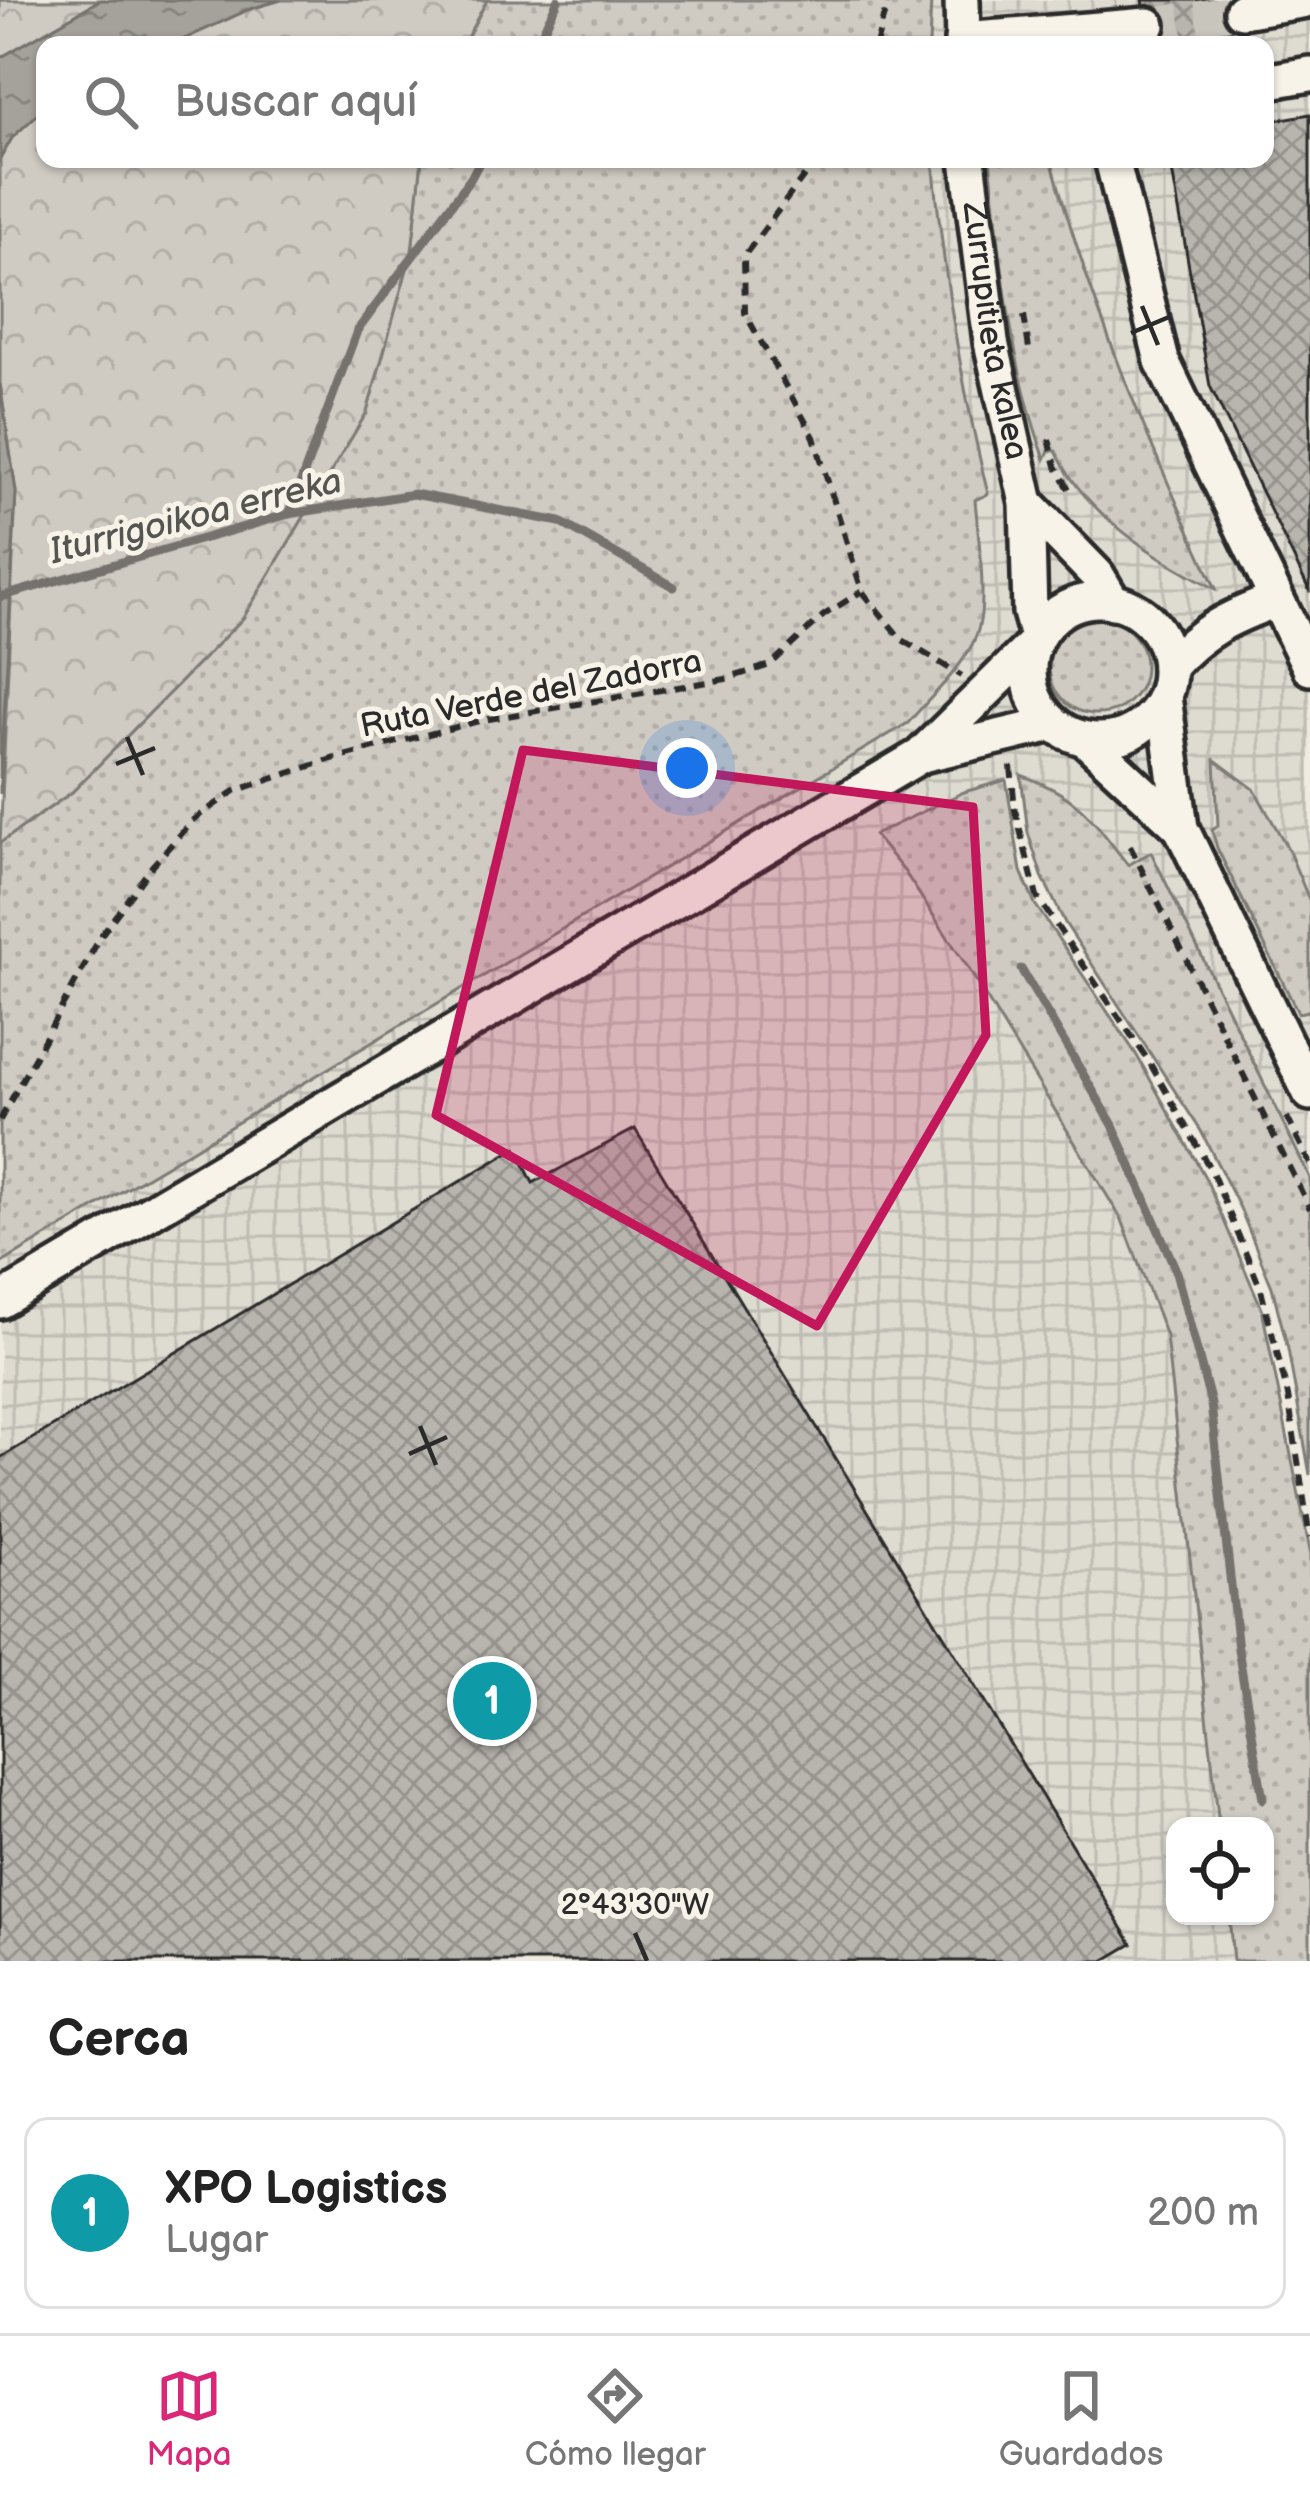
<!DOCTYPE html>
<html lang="es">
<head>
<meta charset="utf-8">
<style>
	body { margin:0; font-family:"Balsamiq Sans",sans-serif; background:#f2f2f2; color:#222 }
	.controls { position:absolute; right:36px; bottom:36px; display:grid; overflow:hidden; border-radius:24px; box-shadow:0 3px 9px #0004 }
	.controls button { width:108px; height:108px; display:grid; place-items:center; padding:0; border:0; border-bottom:3px solid #e0e0e0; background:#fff; color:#222; font:60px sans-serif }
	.you { position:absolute; left:687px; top:768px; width:42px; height:42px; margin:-30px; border:9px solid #fff; border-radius:50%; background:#1a73e8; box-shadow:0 0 0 18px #1a73e833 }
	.badge { display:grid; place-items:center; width:78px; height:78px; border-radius:50%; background:#db2777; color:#fff; font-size:39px; font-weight:700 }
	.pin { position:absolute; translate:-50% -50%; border:6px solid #fff; box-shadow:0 3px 12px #0006 }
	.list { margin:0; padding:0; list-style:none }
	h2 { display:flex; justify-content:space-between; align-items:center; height:156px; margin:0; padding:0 48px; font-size:51px }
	h2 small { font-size:39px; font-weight:400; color:#767676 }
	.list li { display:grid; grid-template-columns:78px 1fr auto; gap:36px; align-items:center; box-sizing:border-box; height:192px; margin:0 24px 24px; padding:0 24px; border:3px solid #e0e0e0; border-radius:24px }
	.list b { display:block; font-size:45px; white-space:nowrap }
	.list p { margin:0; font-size:39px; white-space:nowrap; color:#767676 }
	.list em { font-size:39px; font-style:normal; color:#767676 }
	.icon { flex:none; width:66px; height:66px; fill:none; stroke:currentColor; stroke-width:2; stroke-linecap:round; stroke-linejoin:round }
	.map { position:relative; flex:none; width:1310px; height:1961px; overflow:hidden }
	.search { position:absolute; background:#fff; box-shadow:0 3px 9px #0004; left:36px; right:36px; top:36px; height:132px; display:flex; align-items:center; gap:30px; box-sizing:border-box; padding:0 42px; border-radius:24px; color:#767676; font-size:45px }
	.sheet { height:372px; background:#fff }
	nav { display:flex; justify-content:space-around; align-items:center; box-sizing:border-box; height:168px; border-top:3px solid #e0e0e0; background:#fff; font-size:33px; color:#767676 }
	nav a { display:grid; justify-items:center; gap:6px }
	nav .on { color:#db2777 }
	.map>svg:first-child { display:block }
	.industrial { fill:url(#industrial-grid) }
	.grass { fill:url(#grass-dots); stroke:#7d7b76; stroke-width:3 }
	.forest { fill:url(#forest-crowns); stroke:#7d7b76; stroke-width:3 }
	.water { fill:url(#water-ripples); stroke:#74726e; stroke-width:3 }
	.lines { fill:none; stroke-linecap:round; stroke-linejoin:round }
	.stream { stroke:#74726e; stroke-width:9 }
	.building { fill:url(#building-cross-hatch); stroke:#2b2b2b; stroke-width:3 }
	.minor-tunnel { stroke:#c8c5bc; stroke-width:33; stroke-dasharray:33 16; stroke-linecap:butt }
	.minor-casing { stroke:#2b2b2b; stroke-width:42 }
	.path { stroke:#2b2b2b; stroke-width:6; stroke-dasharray:12 9; stroke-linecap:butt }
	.minor { stroke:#f7f3e8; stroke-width:33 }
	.marked { fill:#c2185b; fill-opacity:0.2; stroke:#c2185b; stroke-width:9; stroke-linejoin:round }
	.ticks { fill:none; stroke:#2b2b2b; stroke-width:4.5 }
	.labels { text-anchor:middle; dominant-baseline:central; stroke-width:10; stroke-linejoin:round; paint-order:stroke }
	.street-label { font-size:33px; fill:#2b2b2b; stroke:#f7f3e8 }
	.water-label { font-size:36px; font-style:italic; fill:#555552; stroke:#f7f3e8 }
	.ticks-label { font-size:30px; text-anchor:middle; fill:#2b2b2b; stroke:#f7f3e8; stroke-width:10; stroke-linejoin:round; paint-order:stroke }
</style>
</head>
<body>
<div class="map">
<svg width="1310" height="1961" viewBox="0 0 1310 1961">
	<defs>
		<pattern id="industrial-grid" width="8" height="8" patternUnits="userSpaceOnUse" patternTransform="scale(3)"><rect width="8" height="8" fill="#dedbd1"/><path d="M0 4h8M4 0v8" fill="none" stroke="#bfbcb4"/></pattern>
		<pattern id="grass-dots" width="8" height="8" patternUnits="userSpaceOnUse" patternTransform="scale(3)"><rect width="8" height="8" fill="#cfcbc2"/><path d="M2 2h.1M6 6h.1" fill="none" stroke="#b2aea7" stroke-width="1.8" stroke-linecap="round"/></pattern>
		<pattern id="forest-crowns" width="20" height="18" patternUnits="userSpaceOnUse" patternTransform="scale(3)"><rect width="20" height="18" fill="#cfcbc2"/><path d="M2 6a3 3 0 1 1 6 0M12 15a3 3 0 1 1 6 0" fill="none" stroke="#b2aea7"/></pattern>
		<pattern id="water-ripples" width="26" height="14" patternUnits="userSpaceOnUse" patternTransform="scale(3)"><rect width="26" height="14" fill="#a4a29a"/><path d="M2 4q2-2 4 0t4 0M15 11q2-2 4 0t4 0" fill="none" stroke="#86847e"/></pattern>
		<pattern id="building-cross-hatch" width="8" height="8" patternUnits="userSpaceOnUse" patternTransform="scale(3)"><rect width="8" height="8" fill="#b8b5ae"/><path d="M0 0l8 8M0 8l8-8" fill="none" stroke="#96938e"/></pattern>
	</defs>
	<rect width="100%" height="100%" fill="#efebe0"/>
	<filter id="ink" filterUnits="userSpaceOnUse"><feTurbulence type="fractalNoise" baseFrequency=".00833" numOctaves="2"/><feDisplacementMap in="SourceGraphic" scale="24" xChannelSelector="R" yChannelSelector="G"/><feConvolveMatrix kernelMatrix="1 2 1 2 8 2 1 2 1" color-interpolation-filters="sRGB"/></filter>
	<g filter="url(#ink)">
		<path class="industrial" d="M931,0H1310V1178L1151,852L1128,866L1087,813L1021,775L964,792L874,835L904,871L970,971L1122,1221L1166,1336L1219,1826H1175V1916H1229L1233,1961H0V1264L908,723L967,653L981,568L975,500L988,494L967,409L941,255L933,159H1265V45H929Z"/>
		<g class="grass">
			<path d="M487,0H931L929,45H463Z"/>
			<path d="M422,159H933C943,273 961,383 988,494L975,500C978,534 988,603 977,633C966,666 930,697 908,723L0,1264V843L72,792L243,618L367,412L412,251Z"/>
			<path d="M990,159H1051C1092,311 1150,447 1216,589C1155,557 1085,516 1056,451H1049L1045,459C1010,364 1000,259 990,159Z"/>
			<circle cx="1097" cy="666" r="48"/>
			<path d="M1215,760L1254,789L1287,847L1310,902V1015L1308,1011L1298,1013L1217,848L1212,830L1218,826Z"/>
			<path d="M1021,775C1081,797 1090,817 1128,865L1151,852L1310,1178V1475L1288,1349L1272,1287L1240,1208L1201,1131L1065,923L1042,876L1028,833Z"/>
			<path d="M1006,780L1021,871L1035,904L1136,1054L1206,1179L1262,1309L1310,1551V1961H1233L1229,1916H1265V1826H1219L1166,1336L1122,1220L970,971L904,871L874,835L964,792Z"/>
		</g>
		<g class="forest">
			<path d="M0,0H100L0,58Z"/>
			<path d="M281,0H487L463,45H171L250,9Z"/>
			<path d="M45,107V159H422L412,251L367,412L243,618L72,792L0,843L16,492L0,384V159L12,138Z"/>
		</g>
		<g class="water">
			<path d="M100,0H281L250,9L171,45H45V107L12,138L0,159V58Z"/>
			<path d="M0,384L16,492L0,794Z"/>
		</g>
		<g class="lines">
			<g class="stream">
				<path d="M536,45L558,0"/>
				<path d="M289,514L357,331L471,178L481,159"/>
				<path d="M0,597L289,514L414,494L560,522L674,587"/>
				<path d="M1021,969L1113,1125L1175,1268L1211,1404L1238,1649L1263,1799"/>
			</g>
		</g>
		<g class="building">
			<path d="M1143,0H1240L1244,27L1151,44Z"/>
			<path d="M1310,114V592L1210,386L1170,159H1265V122Z"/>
			<path d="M635,1129L1132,1944L1103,1961H0V1458L516,1148L533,1183Z"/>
		</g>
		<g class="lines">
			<path class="minor-tunnel" d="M1148,25L1242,11"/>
			<defs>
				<g id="minor">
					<path d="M962,0L963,45"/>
					<path d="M1242,11L1307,0"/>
					<path d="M962,40L1148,25"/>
					<path d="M1265,82L1310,74"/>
					<path id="s1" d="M968,159L991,342L1027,503L1030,612L1037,637"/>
					<path d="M1112,159L1162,361L1310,668"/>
					<path d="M1027,503L1097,575L1113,602"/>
					<circle cx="1099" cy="670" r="70"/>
					<path d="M1169,667C1202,630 1230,617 1276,600"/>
					<path d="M1164,696L1181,828L1310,1093"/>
					<path d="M1086,740L1181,828"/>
					<path d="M922,755L1053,724"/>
					<path d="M0,1301L920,756L1032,646"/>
				</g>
			</defs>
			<use href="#minor" class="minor-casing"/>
			<g class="path">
				<path d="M876,45L888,0"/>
				<path d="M817,159L744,256L745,313L814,437L862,591L901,639L962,676"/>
				<path d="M1024,315L1030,356"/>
				<path d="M1049,439L1056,466L1073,496"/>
				<path d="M1011,766L1015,810L1037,897L1148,1060L1212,1172L1261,1289L1288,1396L1310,1538"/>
				<path d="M1130,846L1310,1209"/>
				<path d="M1287,1117L1310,1164"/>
				<path d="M0,1120L102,934L152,866L194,819L235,791L332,759L483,720L726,679L770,665L824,615L862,591"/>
			</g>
			<use href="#minor" class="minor"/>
		</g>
	</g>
	<path class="marked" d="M523,750L973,807L986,1035L817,1326L436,1115Z"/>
	<path class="ticks" d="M1142,306L1158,345M1131,333L1169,317M127,737L143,775M116,764L155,748M420,1426L436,1465M409,1454L447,1437M635,1933L647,1961"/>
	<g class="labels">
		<g class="street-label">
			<text stroke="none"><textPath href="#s1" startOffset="174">Zurrupitieta kalea</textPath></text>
			<text transform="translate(531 694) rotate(-11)">Ruta Verde del Zadorra</text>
		</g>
		<g class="water-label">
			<text transform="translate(196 517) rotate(-14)">Iturrigoikoa erreka</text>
		</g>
	</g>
	<g class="ticks-label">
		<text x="635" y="1914">2°43'30"W</text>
	</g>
</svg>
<div class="controls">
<button><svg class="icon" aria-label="locate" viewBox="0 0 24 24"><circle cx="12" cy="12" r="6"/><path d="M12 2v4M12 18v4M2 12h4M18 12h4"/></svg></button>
</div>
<div class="you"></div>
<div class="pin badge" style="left:492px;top:1701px;background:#0f9aa8">1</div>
<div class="search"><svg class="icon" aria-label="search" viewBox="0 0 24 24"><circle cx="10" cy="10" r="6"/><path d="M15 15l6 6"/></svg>Buscar aquí</div>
</div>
<section class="sheet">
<h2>Cerca<small></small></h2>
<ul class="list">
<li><span class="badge" style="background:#0f9aa8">1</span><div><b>XPO Logistics</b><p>Lugar</p></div><em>200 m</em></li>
</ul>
</section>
<nav>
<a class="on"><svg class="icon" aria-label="map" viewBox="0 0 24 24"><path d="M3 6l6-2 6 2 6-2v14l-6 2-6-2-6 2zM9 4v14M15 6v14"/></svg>Mapa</a>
<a><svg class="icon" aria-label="directions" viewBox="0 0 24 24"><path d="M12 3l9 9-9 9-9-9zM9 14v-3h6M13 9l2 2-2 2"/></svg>Cómo llegar</a>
<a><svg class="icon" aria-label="saved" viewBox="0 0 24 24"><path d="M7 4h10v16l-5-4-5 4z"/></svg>Guardados</a>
</nav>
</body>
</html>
